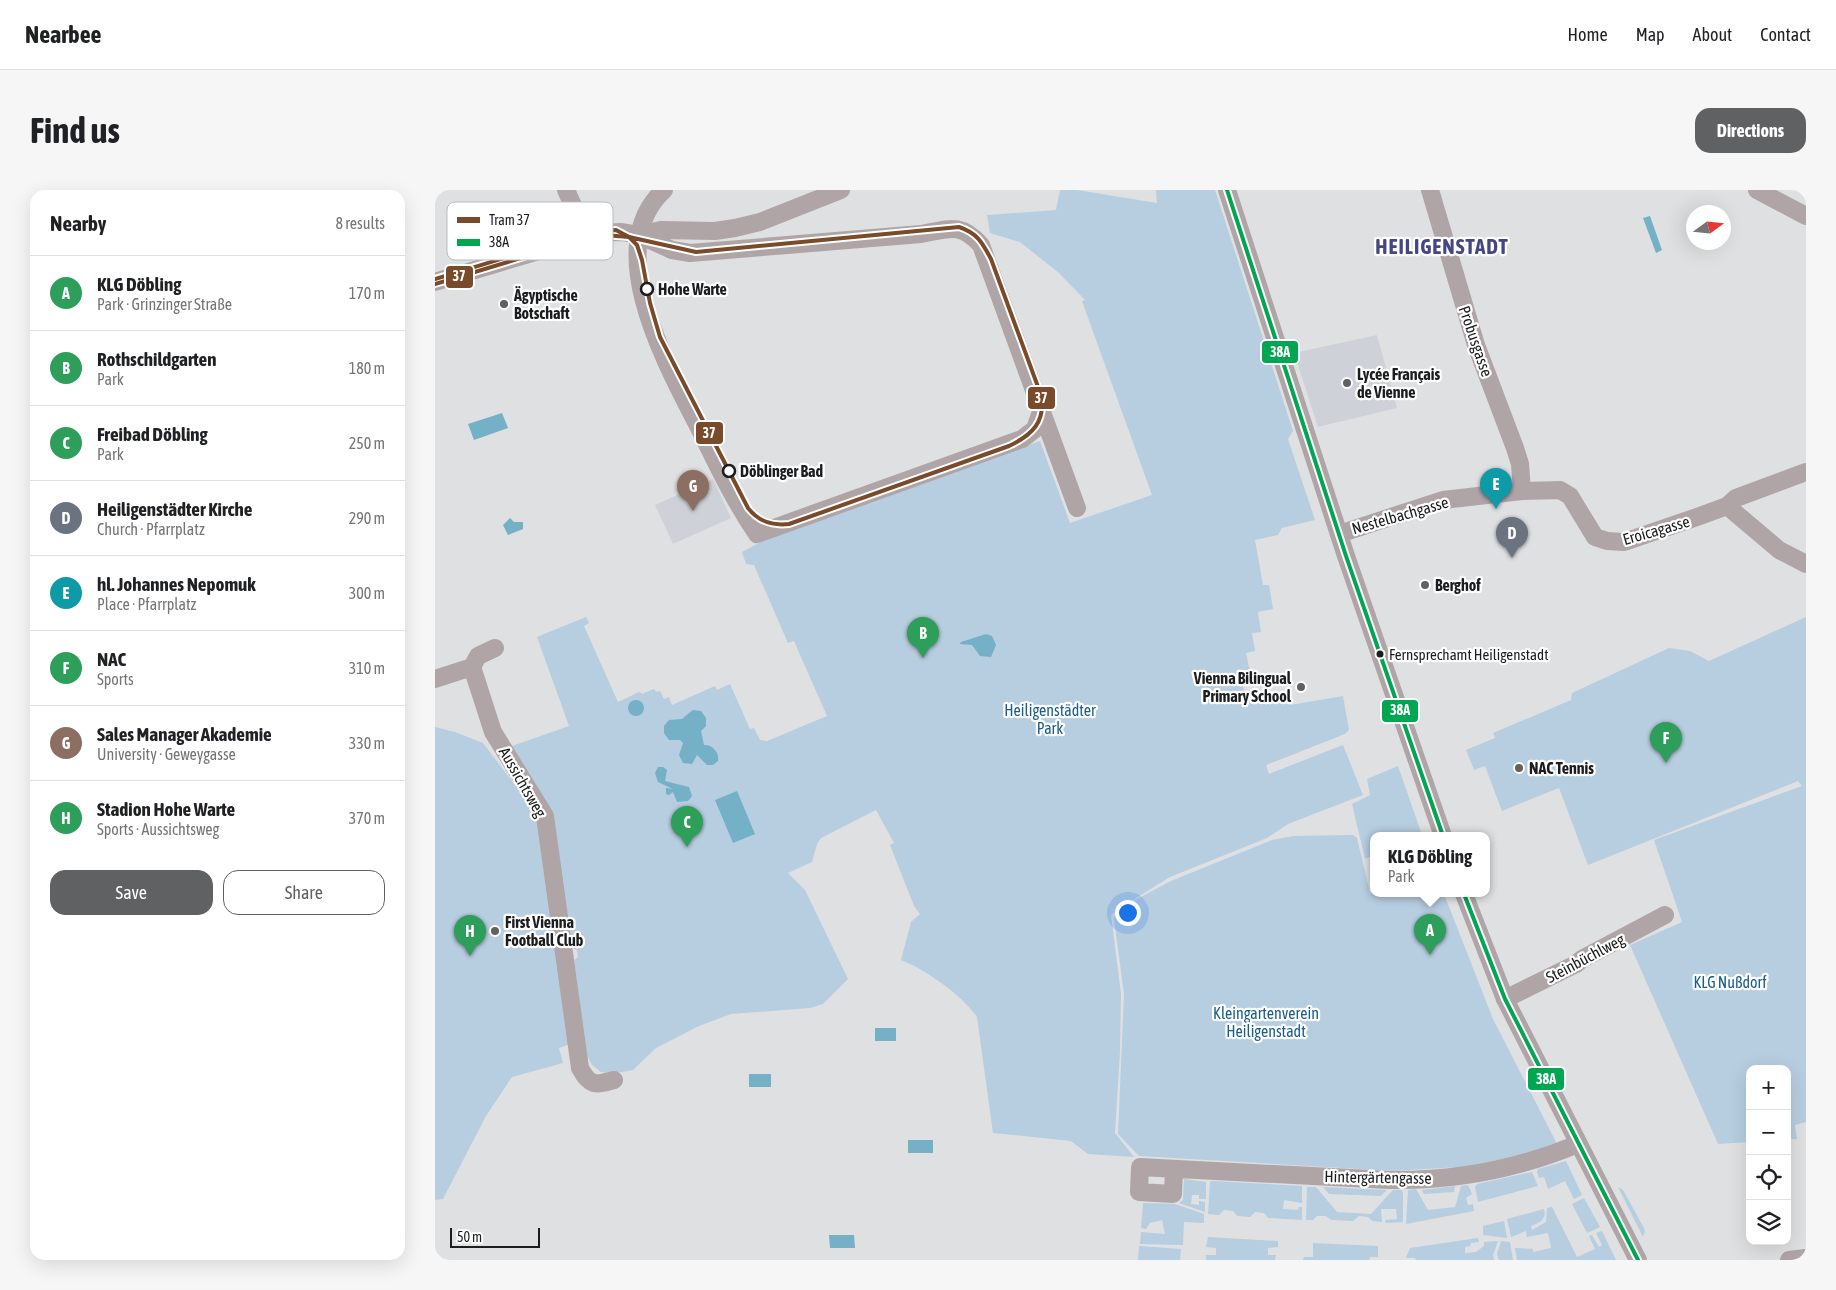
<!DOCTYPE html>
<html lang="en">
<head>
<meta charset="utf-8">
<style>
	body { margin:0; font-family:"Asap Condensed",sans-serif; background:#f6f6f6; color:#202124 }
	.controls { position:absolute; right:15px; bottom:15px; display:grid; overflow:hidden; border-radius:10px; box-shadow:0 5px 20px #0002 }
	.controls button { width:45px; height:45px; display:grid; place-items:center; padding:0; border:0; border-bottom:1px solid #e0e0e0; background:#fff; color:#202124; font:25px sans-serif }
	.compass { position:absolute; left:1251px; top:15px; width:45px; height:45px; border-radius:50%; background:#fff; box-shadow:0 5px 20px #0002; rotate:75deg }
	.scale { position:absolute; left:15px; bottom:12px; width:90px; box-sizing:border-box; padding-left:5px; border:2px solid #1c1d1e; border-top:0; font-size:14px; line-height:18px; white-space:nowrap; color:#1c1d1e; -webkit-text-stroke:4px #fff; paint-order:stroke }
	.you { position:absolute; left:692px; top:722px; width:18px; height:18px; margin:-12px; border:4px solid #fff; border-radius:50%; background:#1a73e8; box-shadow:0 0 0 8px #1a73e833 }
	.badge { display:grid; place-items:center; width:32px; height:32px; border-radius:50%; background:#606163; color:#fff; font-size:16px; font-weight:700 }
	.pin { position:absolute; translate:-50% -41px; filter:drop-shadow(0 1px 2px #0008) }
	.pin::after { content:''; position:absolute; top:26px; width:18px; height:15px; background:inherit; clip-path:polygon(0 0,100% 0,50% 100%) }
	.popup { position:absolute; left:935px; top:642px; width:120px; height:65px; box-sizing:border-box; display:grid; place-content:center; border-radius:10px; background:#fff; filter:drop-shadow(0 1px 4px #0005); font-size:16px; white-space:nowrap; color:#757577 }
	.popup b { font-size:19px; color:#202124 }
	.popup::after { content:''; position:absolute; left:50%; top:100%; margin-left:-10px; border:10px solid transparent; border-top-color:#fff }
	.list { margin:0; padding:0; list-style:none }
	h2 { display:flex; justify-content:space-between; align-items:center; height:65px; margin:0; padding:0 20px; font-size:21px }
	h2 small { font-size:16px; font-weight:400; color:#757577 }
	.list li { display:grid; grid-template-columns:32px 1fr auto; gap:15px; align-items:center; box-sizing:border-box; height:75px; padding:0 20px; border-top:1px solid #e0e0e0 }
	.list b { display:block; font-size:19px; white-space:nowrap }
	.list p { margin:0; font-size:16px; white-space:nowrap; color:#757577 }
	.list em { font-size:16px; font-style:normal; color:#757577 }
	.actions { display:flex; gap:10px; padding:15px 20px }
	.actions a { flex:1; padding:11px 0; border:1px solid #606163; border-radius:15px; text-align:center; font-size:18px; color:#606163 }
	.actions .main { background:#606163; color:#fff }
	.icon { flex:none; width:28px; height:28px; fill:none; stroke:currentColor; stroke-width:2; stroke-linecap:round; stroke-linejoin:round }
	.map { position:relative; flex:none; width:1371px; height:1070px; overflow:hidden; border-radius:15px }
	header { display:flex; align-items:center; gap:30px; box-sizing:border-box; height:70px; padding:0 25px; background:#fff; border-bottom:1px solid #e0e0e0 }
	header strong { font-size:24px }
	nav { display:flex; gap:28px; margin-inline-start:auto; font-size:18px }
	.intro { display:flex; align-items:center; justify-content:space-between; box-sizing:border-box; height:120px; padding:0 30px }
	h1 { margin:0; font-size:35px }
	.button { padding:12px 22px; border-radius:15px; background:#606163; color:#fff; font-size:18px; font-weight:700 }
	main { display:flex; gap:30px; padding:0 30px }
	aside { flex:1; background:#fff; border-radius:15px; box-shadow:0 5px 20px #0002 }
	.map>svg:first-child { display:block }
	.built { fill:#ced2d8 }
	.green { fill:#b7cde0 }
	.water { fill:#74b0c6 }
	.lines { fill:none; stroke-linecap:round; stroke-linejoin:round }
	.minor { stroke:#afa4a6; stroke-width:18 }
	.bus-1-casing { stroke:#fff; stroke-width:8 }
	.bus-1 { stroke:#00a651; stroke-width:4 }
	.tram-1-casing { stroke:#fff; stroke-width:8 }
	.tram-1 { stroke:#7a4b2a; stroke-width:4 }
	.stop-dot { fill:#fff; stroke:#1c1d1e; stroke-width:2.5 }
	.poi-dot { fill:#606163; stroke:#fff; stroke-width:2 }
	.bus-dot { fill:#1c1d1e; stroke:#fff; stroke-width:2 }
	.labels { text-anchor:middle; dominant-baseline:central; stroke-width:4.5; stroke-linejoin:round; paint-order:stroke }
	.bus-label { font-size:15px; fill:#1c1d1e; stroke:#fff; text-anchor:start }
	.stop-label { font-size:16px; font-weight:bold; fill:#1c1d1e; stroke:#fff; text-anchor:start }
	.poi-label { font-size:16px; font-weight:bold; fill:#1c1d1e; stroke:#fff; text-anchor:start }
	.street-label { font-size:16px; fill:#1c1d1e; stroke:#fff }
	.park-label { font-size:16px; fill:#1a5d8b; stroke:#fff }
	.district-label { font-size:21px; font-weight:bold; letter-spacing:1px; fill:#454784; stroke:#fff }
	.key { fill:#fff; stroke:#bbbbbc; stroke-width:1 }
	.key-label { font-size:14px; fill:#1c1d1e }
	.line-badge { stroke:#fff; stroke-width:2 }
	.badge-label { font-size:14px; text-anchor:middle; font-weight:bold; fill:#fff }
</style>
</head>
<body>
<header>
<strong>Nearbee</strong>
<nav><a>Home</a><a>Map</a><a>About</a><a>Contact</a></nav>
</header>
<div class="intro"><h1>Find us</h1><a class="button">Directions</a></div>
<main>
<aside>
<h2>Nearby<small>8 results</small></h2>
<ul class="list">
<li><span class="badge" style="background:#2e9e5b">A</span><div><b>KLG Döbling</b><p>Park · Grinzinger Straße</p></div><em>170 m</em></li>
<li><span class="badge" style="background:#2e9e5b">B</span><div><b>Rothschildgarten</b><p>Park</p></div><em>180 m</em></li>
<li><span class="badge" style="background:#2e9e5b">C</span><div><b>Freibad Döbling</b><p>Park</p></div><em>250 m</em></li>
<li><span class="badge" style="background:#6b7280">D</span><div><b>Heiligenstädter Kirche</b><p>Church · Pfarrplatz</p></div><em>290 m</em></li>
<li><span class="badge" style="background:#0f9aa8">E</span><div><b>hl. Johannes Nepomuk</b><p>Place · Pfarrplatz</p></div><em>300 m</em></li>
<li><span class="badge" style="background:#2e9e5b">F</span><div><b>NAC</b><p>Sports</p></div><em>310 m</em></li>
<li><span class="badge" style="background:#8d6e63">G</span><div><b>Sales Manager Akademie</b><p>University · Geweygasse</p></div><em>330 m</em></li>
<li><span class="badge" style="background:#2e9e5b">H</span><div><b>Stadion Hohe Warte</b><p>Sports · Aussichtsweg</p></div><em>370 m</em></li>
</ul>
<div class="actions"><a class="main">Save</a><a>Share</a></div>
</aside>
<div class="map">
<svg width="1371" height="1070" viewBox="0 0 1371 1070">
	<rect width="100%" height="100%" fill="#dfe0e2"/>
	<g class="built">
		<path d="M942,145L962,218L883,237L859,163Z"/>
		<path d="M278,289L296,328L238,354L220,315Z"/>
	</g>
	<g class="green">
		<path d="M625,0H642L722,13L721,0H780L858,241L853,249L880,330L847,338L843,345L820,350L828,395H834L838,419L823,422L826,442L817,443L820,461L811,463L815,482L805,484L811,508L823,506L824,511L838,508L840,513L854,511L855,515L908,506L914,540L910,544L831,575L834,584L908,555L928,605L853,634L832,648L735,687L685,718L736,691L837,650L858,646L918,645L922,648L935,703L1009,704L1058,829L1122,954L1080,968L1041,976L958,981L704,966L683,944L689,804L679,729L681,721L676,725L686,804L685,861L680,943L699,967L653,964L636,951L558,943L542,827C528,806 490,779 466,770L476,732L485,724L479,716L455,655L459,653L441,620L386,648L382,654L377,672L353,683L370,700L413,789L388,814L375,818L296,824L264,836L221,858L198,880L176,884L166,882L157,875L152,866L139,770L143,767L142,760L137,758L117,623L91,587L95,583L91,581L77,556L134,536L102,447L151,427L154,433L149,436L183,512L204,502L207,504L219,499L221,502L225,501L229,509L234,507L237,515L280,496L282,500L295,494L315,539L319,538L325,550L332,551L392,526L359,451L353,453L319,375L311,374L307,362L341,344L605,251L635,333L717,305L647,111L650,110L624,83L585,52L555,43L552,25L621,20Z"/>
		<path d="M1371,427V932L1360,935L1362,949H1352V879H1315V952L1283,954L1195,755L1247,732L1219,650L1367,596L1363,591L1153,675L1124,598L1067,621L1050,576L1039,580L1031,560L1060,548L1058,543L1136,510L1137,503L1234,458L1255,461L1274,471Z"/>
		<path d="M0,537L20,542L48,553L106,629L135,854L124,858L128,873L77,887L51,926L8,1009L0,1010Z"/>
		<path d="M963,576L987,645L939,646V665L930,669L917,614L935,605L932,589Z"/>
		<path d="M1131,971L1147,1005L1139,1009L1130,991L1113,999L1109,987L1104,988L1102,982L1103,979Z"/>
		<path d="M1097,982L1103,996L1043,1012L1040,997L1042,994Z"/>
		<path d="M749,989L771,992V1009H764V1005H757L756,1014L764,1015V1011L770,1012V1022L744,1013L748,1010Z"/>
		<path d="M777,991L867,996V1013L849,1010L848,1019L863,1020L864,1017H867V1030L833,1028L829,1023L820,1022L815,1027L802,1026L798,1021L789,1020L784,1025L773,1024L775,992Z"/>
		<path d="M1033,995L1037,1004L1031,1008L1033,1015L1038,1014L1039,1021L971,1034L973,1000L981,999L993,1020L1020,1017L1026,996Z"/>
		<path d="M1020,996L1019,1002L989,1004L987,1000Z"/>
		<path d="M872,997H881L902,1022L936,1024L958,1000H966L968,1002V1032L951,1033L950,1030L962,1029L961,1019H946L947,1032L937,1031L933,1027L924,1026L918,1031L896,1030L891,1026H882L878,1030H871Z"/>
		<path d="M888,997L952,1000L946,1006L894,1004Z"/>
		<path d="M1183,997L1188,1000L1210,1040L1208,1047Z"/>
		<path d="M1149,1008L1165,1037L1152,1043L1137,1014Z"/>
		<path d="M708,1013L740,1014L769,1024V1033L749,1032L748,1055L705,1054L706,1042L730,1044L727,1030L715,1033L711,1039L706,1038Z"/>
		<path d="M1117,1017L1142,1067L1160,1059L1154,1046L1157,1045L1164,1057L1167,1055L1161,1043L1167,1041L1181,1070H1082L1080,1058L1098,1059V1062L1116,1058L1113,1043L1092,1047L1091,1041L1076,1047L1072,1029L1109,1019C1112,1029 1105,1033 1096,1036L1097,1040L1111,1032L1112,1018Z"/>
		<path d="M1069,1031L1072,1048L1048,1045V1036Z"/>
		<path d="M773,1047L843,1051V1057L833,1058V1065H841L840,1070H771V1065H781V1058L771,1057Z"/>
		<path d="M1043,1048L1044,1052L1036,1053L1035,1056L1030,1057V1063L1041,1062L1049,1056V1052L1063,1051L1058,1065L1059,1070H981L980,1068H971L975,1058Z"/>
		<path d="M1066,1051L1075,1052L1078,1070H1064L1062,1064Z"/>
		<path d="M878,1053L943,1056V1067H935L934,1070H868L869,1067H878Z"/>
		<path d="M704,1056L746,1059L745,1070H703Z"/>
	</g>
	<g class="water">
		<path d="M1215,26L1227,60L1221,63L1208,28Z"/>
		<path d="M67,223L73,238L39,250L33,234Z"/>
		<path d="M75,328L79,332H88V339L73,345L68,335Z"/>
		<path d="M551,444L557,446L561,455L556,467L545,466L537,455L525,454L526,452Z"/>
		<circle cx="201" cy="518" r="8"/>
		<path d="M258,520L266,521L271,528V536L266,541L269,555C276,554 285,562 283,571L278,575H272L262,565L257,574L248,573L244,565L248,553L245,550H234L229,543V536L234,530L247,529Z"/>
		<path d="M223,577H228L232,580L230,591L254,597L257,606L253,611L242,612L238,602L234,605L231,604V598L238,599L223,592L220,583Z"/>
		<path d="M302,601L320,644L298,653L280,610Z"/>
		<rect x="440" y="838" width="21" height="13"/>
		<rect x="314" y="884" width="22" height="13"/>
		<rect x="473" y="950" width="25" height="13"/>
		<path d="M394,1045H419L420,1058H395Z"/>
	</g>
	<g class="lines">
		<g class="minor">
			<path d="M131,0L146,33"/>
			<path d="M229,0C165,58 233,177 264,238C282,274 299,311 322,344L587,249L600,239L607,219"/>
			<path d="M792,0L911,366L1008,646"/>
			<path d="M995,0L1041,155L1080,258L1085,274L1087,301"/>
			<path d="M1322,0L1371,26"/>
			<path d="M204,45L237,60L255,63L486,44C514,39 525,32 546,55L642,318"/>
			<path d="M0,92L164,43L187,42L204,45L226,40L280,41L300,38L325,32L406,0"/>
			<path d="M1292,316L1344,360L1371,374"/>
			<path d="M904,344L1008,310L1087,301L1125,300L1135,306L1160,347L1172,351L1189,352L1262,327L1292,316L1301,308L1371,282"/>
			<path d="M37,477L58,542L110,626L145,878C155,897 161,895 179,890"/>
			<path d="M0,489L37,477L43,466L60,458"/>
			<path d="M1029,704L1070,809L1203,1070"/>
			<path d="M1070,809L1141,774L1147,769L1230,725"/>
			<path d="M739,979L738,1004L704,1002L705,977L954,990C1018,991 1083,979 1143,954"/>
			<path d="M1354,1070L1371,1068"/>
		</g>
		<defs>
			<g id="bus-1">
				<path d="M792,0L911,366L1008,646"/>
				<path d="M1029,704L1070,809L1203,1070"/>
			</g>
		</defs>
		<use href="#bus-1" class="bus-1-casing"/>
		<use href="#bus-1" class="bus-1"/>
		<defs>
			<g id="tram-1">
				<path d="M524,37C542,43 547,52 556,69L606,205C611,232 597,245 574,256L354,334C337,336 324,332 313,318L225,147L215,113L207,70L202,55L194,47L261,62Z"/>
				<path d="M0,89L155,42L181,40L194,47"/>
				<path d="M0,94L152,48L169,45L194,47"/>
			</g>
		</defs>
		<use href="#tram-1" class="tram-1-casing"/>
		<use href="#tram-1" class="tram-1"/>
	</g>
	<g class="stop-dot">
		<circle cx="212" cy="99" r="6"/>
		<circle cx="294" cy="281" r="6"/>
	</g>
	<g class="poi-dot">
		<circle cx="69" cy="114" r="5"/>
		<circle cx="912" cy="193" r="5"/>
		<circle cx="990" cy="395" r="5"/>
		<circle cx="866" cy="497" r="5"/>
		<circle cx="1084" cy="578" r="5"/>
		<circle cx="60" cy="741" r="5"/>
	</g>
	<circle class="bus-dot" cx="945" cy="464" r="4.5"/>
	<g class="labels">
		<g class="bus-label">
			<text x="954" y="464">Fernsprechamt Heiligenstadt</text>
		</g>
		<g class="stop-label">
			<text x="223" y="99">Hohe Warte</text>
			<text x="305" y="281">Döblinger Bad</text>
		</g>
		<g class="poi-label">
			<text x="79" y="105">Ägyptische<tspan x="79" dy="18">Botschaft</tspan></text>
			<text x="922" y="184">Lycée Français<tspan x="922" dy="18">de Vienne</tspan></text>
			<text x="1000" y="395">Berghof</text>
			<text x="856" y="488" text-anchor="end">Vienna Bilingual<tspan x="856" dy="18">Primary School</tspan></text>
			<text x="1094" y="578">NAC Tennis</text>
			<text x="70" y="732">First Vienna<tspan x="70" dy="18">Football Club</tspan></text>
		</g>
		<g class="street-label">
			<text transform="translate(1041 151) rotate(71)">Probusgasse</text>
			<text transform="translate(965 325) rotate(-16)">Nestelbachgasse</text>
			<text transform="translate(1221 340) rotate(-16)">Eroicagasse</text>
			<text transform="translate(88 592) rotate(60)">Aussichtsweg</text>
			<text transform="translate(1150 768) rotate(-28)">Steinbüchlweg</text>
			<text transform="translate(943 987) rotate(1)">Hintergärtengasse</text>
		</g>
		<g class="park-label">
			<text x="615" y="520">Heiligenstädter<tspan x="615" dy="18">Park</tspan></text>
			<text x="1295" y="792">KLG Nußdorf</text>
			<text x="831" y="823">Kleingartenverein<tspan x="831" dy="18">Heiligenstadt</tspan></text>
		</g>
		<g class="district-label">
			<text x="1007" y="56">HEILIGENSTADT</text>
		</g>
	</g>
	<rect x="12" y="12" width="166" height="58" rx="8" class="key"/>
	<rect x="22" y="27" width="23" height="6" fill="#7a4b2a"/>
	<rect x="22" y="49" width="23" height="7" fill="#00a651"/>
	<g class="key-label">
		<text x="54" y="35">Tram 37</text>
		<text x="54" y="57">38A</text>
	</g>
	<g class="line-badge">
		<rect x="10" y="75" width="29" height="24" rx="5" fill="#7a4b2a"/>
		<rect x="826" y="150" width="38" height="24" rx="5" fill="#00a651"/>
		<rect x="592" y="196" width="29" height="24" rx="5" fill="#7a4b2a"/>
		<rect x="260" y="231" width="29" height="24" rx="5" fill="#7a4b2a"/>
		<rect x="946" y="509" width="38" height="24" rx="5" fill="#00a651"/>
		<rect x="1092" y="877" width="38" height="24" rx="5" fill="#00a651"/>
	</g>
	<g class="badge-label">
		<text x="24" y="91">37</text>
		<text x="845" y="167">38A</text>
		<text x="606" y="213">37</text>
		<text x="274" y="248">37</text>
		<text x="965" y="525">38A</text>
		<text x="1111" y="894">38A</text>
	</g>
</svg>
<div class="controls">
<button>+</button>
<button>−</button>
<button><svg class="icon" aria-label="locate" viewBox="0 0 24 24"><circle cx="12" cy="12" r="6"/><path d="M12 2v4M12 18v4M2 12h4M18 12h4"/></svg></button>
<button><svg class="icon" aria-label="layers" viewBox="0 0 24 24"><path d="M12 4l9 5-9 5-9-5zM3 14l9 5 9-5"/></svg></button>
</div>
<svg class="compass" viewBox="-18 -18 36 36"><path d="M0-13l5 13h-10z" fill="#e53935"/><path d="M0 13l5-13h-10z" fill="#757577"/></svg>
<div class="scale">50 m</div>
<div class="you"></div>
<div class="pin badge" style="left:995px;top:765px;background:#2e9e5b">A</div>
<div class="popup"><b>KLG Döbling</b>Park</div>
<div class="pin badge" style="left:488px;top:468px;background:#2e9e5b">B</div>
<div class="pin badge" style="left:252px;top:657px;background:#2e9e5b">C</div>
<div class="pin badge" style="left:1077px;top:368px;background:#6b7280">D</div>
<div class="pin badge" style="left:1061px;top:319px;background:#0f9aa8">E</div>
<div class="pin badge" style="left:1231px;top:573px;background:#2e9e5b">F</div>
<div class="pin badge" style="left:258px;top:321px;background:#8d6e63">G</div>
<div class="pin badge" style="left:35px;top:766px;background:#2e9e5b">H</div>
</div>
</main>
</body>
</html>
